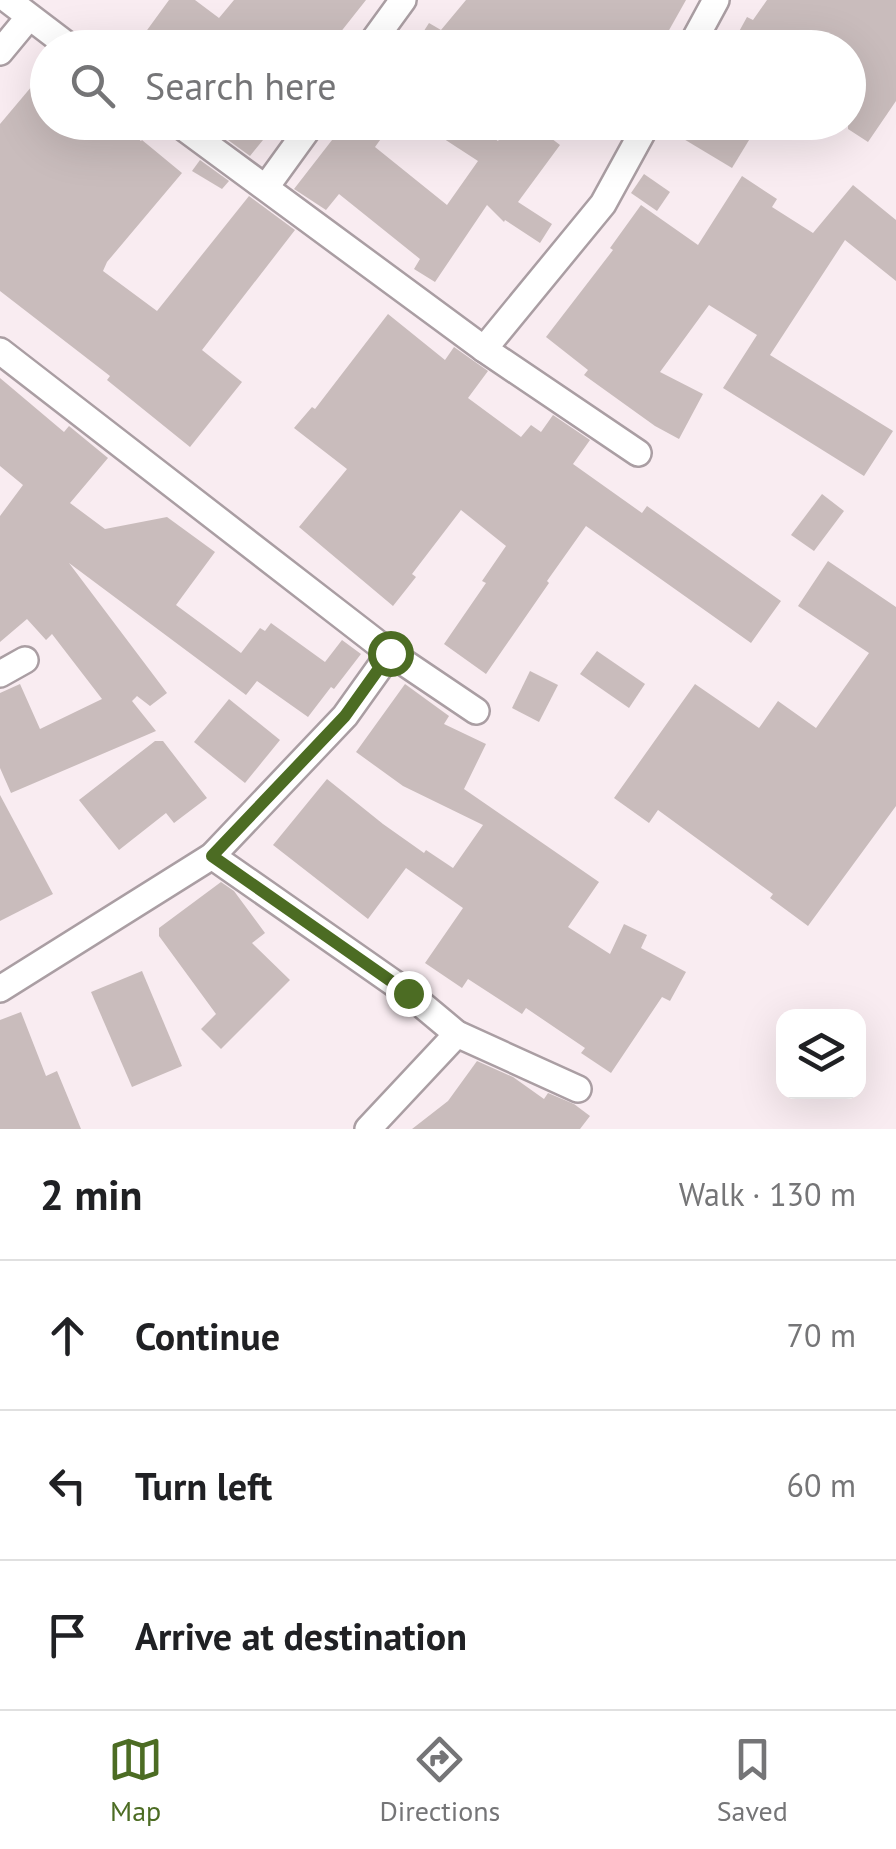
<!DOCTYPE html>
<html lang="en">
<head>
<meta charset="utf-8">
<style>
	body { margin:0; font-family:"PT Sans",sans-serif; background:#f6f6f6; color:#202124 }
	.controls { position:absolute; right:30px; bottom:30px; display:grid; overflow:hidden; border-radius:20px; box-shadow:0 10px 40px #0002 }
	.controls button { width:90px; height:90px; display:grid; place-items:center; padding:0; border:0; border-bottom:2px solid #e0e0e0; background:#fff; color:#202124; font:50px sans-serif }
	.stop { position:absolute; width:30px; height:30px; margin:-22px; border:8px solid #4c6c23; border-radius:50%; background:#fff }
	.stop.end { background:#4c6c23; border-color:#fff; box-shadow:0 2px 10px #0008 }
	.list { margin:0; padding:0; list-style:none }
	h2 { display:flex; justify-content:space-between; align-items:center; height:130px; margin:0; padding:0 40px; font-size:42px }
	h2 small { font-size:32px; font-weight:400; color:#757577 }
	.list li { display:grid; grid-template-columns:65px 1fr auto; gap:30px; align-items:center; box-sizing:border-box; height:150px; padding:0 40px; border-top:2px solid #e0e0e0 }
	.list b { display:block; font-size:38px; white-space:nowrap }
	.list em { font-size:32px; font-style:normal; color:#757577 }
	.icon { flex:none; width:55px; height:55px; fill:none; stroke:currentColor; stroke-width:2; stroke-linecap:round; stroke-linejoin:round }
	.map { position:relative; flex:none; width:896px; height:1129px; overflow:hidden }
	.search { position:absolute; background:#fff; box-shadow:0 10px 40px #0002; left:30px; right:30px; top:30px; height:110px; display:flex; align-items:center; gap:25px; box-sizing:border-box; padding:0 35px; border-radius:55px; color:#757577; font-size:38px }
	.sheet { height:580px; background:#fff }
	nav { display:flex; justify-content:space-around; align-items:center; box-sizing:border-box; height:140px; border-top:2px solid #e0e0e0; background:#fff; font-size:28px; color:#757577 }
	nav a { display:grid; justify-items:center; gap:5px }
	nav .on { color:#4c6c23 }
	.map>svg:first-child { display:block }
	.building { fill:#c9bcbc }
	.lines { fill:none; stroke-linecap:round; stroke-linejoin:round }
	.minor-casing { stroke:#aa9ea3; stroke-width:30 }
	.minor { stroke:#fff; stroke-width:25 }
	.route { stroke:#4c6c23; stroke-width:12 }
</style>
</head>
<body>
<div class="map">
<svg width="896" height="1129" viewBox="0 0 896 1129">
	<rect width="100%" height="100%" fill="#f9ecf1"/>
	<g class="building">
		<path d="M169,0H195L219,18L234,0H366L328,48H134Z"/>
		<path d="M466,0H686L659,48H413L429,23L441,30Z"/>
		<path d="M767,0H896V101L868,142L848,129V48H730L747,17L753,20Z"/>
		<path d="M48,67V122H115L141,141L142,140L182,173L107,262L103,271L157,311L249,196L295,230L202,350L242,382L190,447L107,380L110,376L0,291V124Z"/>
		<path d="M222,122H273L260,137L263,140L250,156L217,132Z"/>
		<path d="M346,122H393L375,147L447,205L478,161L418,122H470L498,141L512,122H530L560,145L518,202L552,224L540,243L505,220L504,222L487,205L435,282L414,269L420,259L339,194L326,210L294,189Z"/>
		<path d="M692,122H760L732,168L682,138Z"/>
		<path d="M200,160L229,181L222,189L192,171Z"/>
		<path d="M644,174L670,192L657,211L631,193Z"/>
		<path d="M742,176L777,199L772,207L813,233L853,185L896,220V281L845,240L770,355L893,431L864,476L723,388L757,335L709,305L660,372L703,394L679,439L655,426L584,375L588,370L546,337L613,250L610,248L641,205L698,245Z"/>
		<path d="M388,314L445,360L454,347L488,371L468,398L521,437L531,425L541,432L553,415L590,440L573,464L642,513L647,506L781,601L751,643L586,526L547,581L549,583L486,674L444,644L486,583L482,581L506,546L461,510L412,574L416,577L393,606L299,527L347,469L294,428L312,407L315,409Z"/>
		<path d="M0,378L64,432L69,426L108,458L70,503L105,529L167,517L215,552L176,605L241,653L260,628L265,631L271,623L325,662L342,640L361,654L334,689L331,687L308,717L257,681L246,695L69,563L167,693L150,706L137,696L132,701L156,731L11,793L0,768V693L20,684L40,729L102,699L52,634L46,640L27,619L0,642V516L23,485L0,466Z"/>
		<path d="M822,494L844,511L814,551L791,535Z"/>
		<path d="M828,561L896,607V806L808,926L770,898L773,894L658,810L649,823L614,798L695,684L759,728L778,701L816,728L869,653L798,606Z"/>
		<path d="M597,651L645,684L629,708L580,674Z"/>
		<path d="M530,671L558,685L539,722L512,708Z"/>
		<path d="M405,684L449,716L444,724L486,744L464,789L599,882L568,927L610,954L624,924L647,935L641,948L686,972L670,1001L662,997L611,1073L581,1053L585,1048L526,1008L522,1014L468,979L462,988L425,963L463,908L406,868L368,919L273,845L327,779L383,824L424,853L426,850L453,868L483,825L403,786L356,752Z"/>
		<path d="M229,699L280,740L245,783L194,742Z"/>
		<path d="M155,741H163L207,798L174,823L166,813L119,850L79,800Z"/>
		<path d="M0,795L53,894L0,921Z"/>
		<path d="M221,882L234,891L265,933L252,943L290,980L221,1049L201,1029L216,1014L159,936V928Z"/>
		<path d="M142,971L182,1066L132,1087L91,992Z"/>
		<path d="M21,1012L46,1076L57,1071L81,1129H0V1020Z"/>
		<path d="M477,1061L513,1077L544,1099L548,1093L574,1104L590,1116L580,1129H412L448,1101Z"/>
	</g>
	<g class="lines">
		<defs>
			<g id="minor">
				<path d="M8,0L71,48"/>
				<path d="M368,48L403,0"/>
				<path d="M690,48L716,0"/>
				<path d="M0,52L29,17"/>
				<path d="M176,122L484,349L638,453"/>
				<path d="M266,187L313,122"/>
				<path d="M484,349L603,204L648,122"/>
				<path d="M0,351L390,653L476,711"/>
				<path d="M0,674L25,660"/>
				<path d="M212,856L408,993L457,1034L578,1089"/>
				<path d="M0,989L212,856L345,716L390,653"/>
				<path d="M368,1129L457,1034"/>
			</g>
		</defs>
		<use href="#minor" class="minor-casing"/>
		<use href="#minor" class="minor"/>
	</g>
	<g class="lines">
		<path class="route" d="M390,653L345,716L212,856L408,993"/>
	</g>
</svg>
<div class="controls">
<button><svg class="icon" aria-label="layers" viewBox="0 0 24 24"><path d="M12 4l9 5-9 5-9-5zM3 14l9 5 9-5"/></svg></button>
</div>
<div class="stop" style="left:390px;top:653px"></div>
<div class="stop end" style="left:408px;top:993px"></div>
<div class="search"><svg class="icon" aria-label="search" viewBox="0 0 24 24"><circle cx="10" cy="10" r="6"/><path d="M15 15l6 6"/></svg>Search here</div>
</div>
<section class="sheet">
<h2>2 min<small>Walk · 130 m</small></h2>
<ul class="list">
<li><svg class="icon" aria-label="ahead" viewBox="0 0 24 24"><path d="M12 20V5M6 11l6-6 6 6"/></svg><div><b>Continue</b></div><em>70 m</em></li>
<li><svg class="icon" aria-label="left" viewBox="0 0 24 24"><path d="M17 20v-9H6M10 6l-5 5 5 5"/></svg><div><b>Turn left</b></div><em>60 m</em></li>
<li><svg class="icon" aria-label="arrive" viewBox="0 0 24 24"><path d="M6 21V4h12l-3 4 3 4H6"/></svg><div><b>Arrive at destination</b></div></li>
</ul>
</section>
<nav>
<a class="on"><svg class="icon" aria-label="map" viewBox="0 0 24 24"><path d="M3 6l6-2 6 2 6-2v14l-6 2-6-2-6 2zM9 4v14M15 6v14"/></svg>Map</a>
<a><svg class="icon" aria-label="directions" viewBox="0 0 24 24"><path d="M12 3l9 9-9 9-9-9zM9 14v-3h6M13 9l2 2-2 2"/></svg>Directions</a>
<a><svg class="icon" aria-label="saved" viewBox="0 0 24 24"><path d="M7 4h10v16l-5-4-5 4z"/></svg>Saved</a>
</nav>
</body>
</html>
